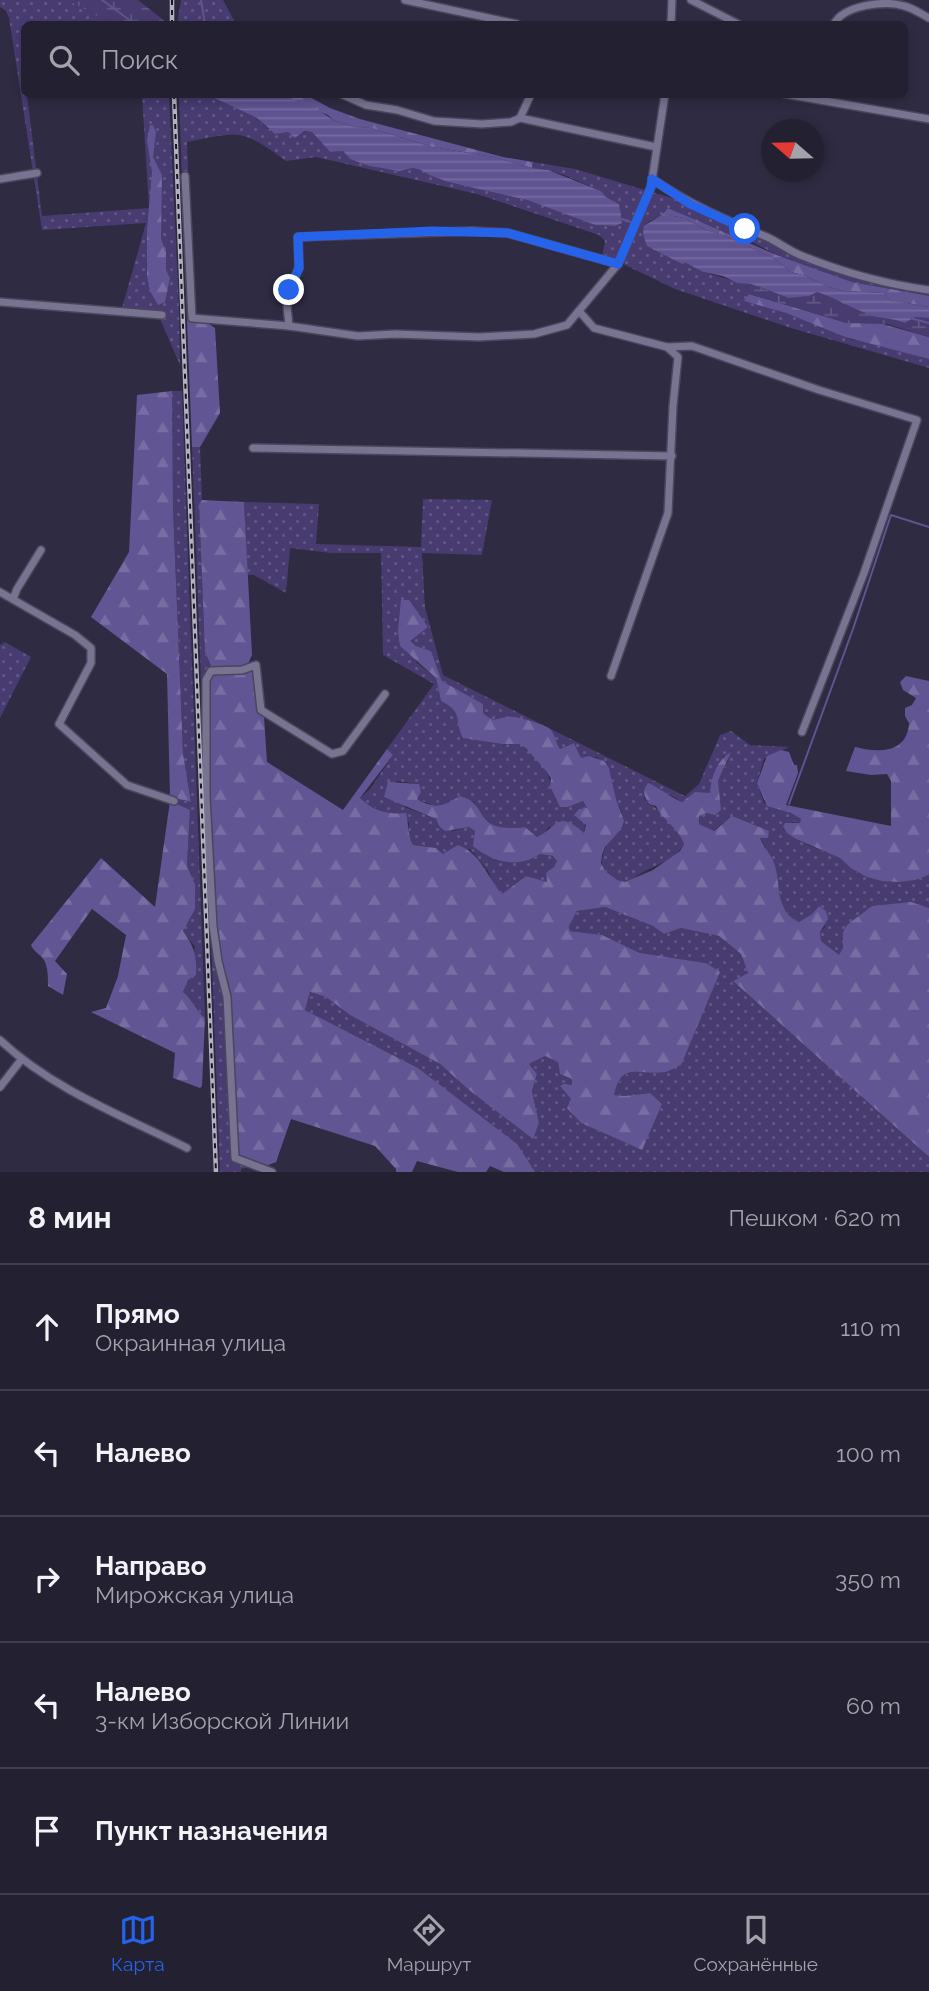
<!DOCTYPE html>
<html lang="ru">
<head>
<meta charset="utf-8">
<style>
	body { margin:0; font-family:Raleway,sans-serif; background:#2f2d3e; color:#f1f3f6 }
	.compass { position:absolute; left:761px; top:119px; width:63px; height:63px; border-radius:50%; background:#232032; box-shadow:0 4px 10px #0003; rotate:290deg }
	.stop { position:absolute; width:21px; height:21px; margin:-16px; border:5px solid #2563eb; border-radius:50%; background:#fff }
	.stop.end { background:#2563eb; border-color:#fff; box-shadow:0 2px 7px #0008 }
	.list { margin:0; padding:0; list-style:none }
	h2 { display:flex; justify-content:space-between; align-items:center; height:91px; margin:0; padding:0 28px; font-size:30px }
	h2 small { font-size:23px; font-weight:400; color:#a3a3ac }
	.list li { display:grid; grid-template-columns:46px 1fr auto; gap:21px; align-items:center; box-sizing:border-box; height:126px; padding:0 28px; border-top:2px solid #403e4d }
	.list b { display:block; font-size:26px; white-space:nowrap }
	.list p { margin:0; font-size:23px; white-space:nowrap; color:#a3a3ac }
	.list em { font-size:23px; font-style:normal; color:#a3a3ac }
	.icon { flex:none; width:38px; height:38px; fill:none; stroke:currentColor; stroke-width:2; stroke-linecap:round; stroke-linejoin:round }
	.map { position:relative; flex:none; width:929px; height:1172px; overflow:hidden }
	.search { position:absolute; background:#232032; box-shadow:0 4px 10px #0003; left:21px; right:21px; top:21px; height:77px; display:flex; align-items:center; gap:18px; box-sizing:border-box; padding:0 24px; border-radius:10px; color:#a3a3ac; font-size:26px }
	.sheet { height:721px; background:#232032 }
	nav { display:flex; justify-content:space-around; align-items:center; box-sizing:border-box; height:98px; border-top:2px solid #403e4d; background:#232032; font-size:19px; color:#a3a3ac }
	nav a { display:grid; justify-items:center; gap:4px }
	nav .on { color:#2563eb }
	.map>svg:first-child { display:block }
	.grass { fill:url(#grass-dots) }
	.forest { fill:url(#forest-firs) }
	.wetland { fill:url(#wetland-marsh) }
	.water { fill:url(#water-rules) }
	.lines { fill:none; stroke-linecap:round; stroke-linejoin:round }
	.stream { stroke:#605391; stroke-width:2 }
	.street-casing { stroke:#4a465c; stroke-width:10 }
	.street { stroke:#777390; stroke-width:7 }
	.rail-casing { stroke:#b4b2c2; stroke-width:4.5 }
	.rail { stroke:#171520; stroke-width:2; stroke-dasharray:5; stroke-linecap:butt }
	.route { stroke:#2563eb; stroke-width:9 }
</style>
</head>
<body>
<div class="map">
<svg width="929" height="1172" viewBox="0 0 929 1172">
	<defs>
		<pattern id="grass-dots" width="8" height="8" patternUnits="userSpaceOnUse" patternTransform="scale(1.75)"><rect width="8" height="8" fill="#473b70"/><path d="M2 2h.1M6 6h.1" fill="none" stroke="#615784" stroke-width="1.8" stroke-linecap="round"/></pattern>
		<pattern id="forest-firs" width="22" height="20" patternUnits="userSpaceOnUse" patternTransform="scale(1.75)"><rect width="22" height="20" fill="#625594"/><path d="M5 1l3.5 6h-7zM16 11l3.5 6h-7z" fill="#786da3"/></pattern>
		<pattern id="wetland-marsh" width="20" height="14" patternUnits="userSpaceOnUse" patternTransform="scale(1.75)"><rect width="20" height="14" fill="#473b70"/><path d="M1 5h8M5 5V1M11 12h8M15 12V8" fill="none" stroke="#615784"/></pattern>
		<pattern id="water-rules" width="6" height="5" patternUnits="userSpaceOnUse" patternTransform="scale(1.75)"><rect width="6" height="5" fill="#605391"/><path d="M0 2.5h6" fill="none" stroke="#766ba0"/></pattern>
	</defs>
	<rect width="100%" height="100%" fill="#2f2b42"/>
	<g class="grass">
		<path d="M0,0H68L111,24H24V94L27,95L42,216L149,208L142,95H169L179,308L180,365L157,312L122,308L146,223L42,230L9,18L6,11L0,7Z"/>
		<path d="M181,0H223L236,24H177Z"/>
		<path d="M179,95H208L257,118L268,129L312,132L330,152L343,151L350,159L369,166L399,171L413,168L421,170L429,175L448,182L527,200L595,225L615,226L619,204L606,197L601,191L564,175L548,170L532,168L533,162L575,169L672,198L847,276L891,286L929,291V296L852,282L779,256L750,241L720,232L669,208L663,214L647,223L676,260L682,264L686,263L703,272L745,284L749,294L745,301L786,313L853,340L869,342L929,359V368L791,328L675,289L621,263L602,257L605,241L599,235L477,194L316,157L286,161C241,128 240,132 187,142L194,313L206,322L187,320Z"/>
		<path d="M172,391H182L205,1018C195,1010 193,1000 183,992L188,980L195,947L183,931L195,884L187,866L190,811L170,801V797L191,802L183,753L173,508Z"/>
		<path d="M192,447H200L202,500L199,505L205,652L212,668L219,948L211,949L225,997L238,1155L266,1166L257,1171L252,1166L241,1169V1172H220Z"/>
		<path d="M423,499L492,500L482,555L422,553L425,607L443,675L685,796L699,784L720,735L731,731L750,745L789,747L764,759L757,782L764,803L791,813L801,819L800,823L793,822L783,827L784,830C799,844 820,849 838,857C845,860 849,867 855,871C879,884 904,884 929,875V908C904,899 858,909 843,932V948L839,956L821,941L820,932L825,927L817,908L812,914L799,922L792,918L782,906L772,858L760,838L725,821L713,831L699,824V816L707,813L719,798L718,781L728,760L724,756L716,770L710,793H695L682,802L669,794L644,797L648,804C660,807 680,832 684,844C674,861 655,865 640,874C635,876 633,881 626,882C617,882 603,874 602,864C600,852 617,826 622,814L616,799L609,768L597,757L581,758L574,743L560,749L553,734L542,725L505,717L497,720L490,719L483,713V704L442,681L431,651L416,646L409,641L415,636L398,631L417,663L436,678L441,701C459,711 457,715 460,732C474,739 486,742 502,744C507,745 513,743 519,744C533,748 552,773 550,786L555,792L556,800L568,807L583,801L587,808L584,833L549,827L544,834L537,837L525,827C495,831 489,827 474,802L459,796L447,806L432,805L417,799L419,784L396,781L405,807L436,819L439,826L453,831L469,826L475,831V839L533,858L540,854L553,856L557,861L548,883L526,876L502,894L493,884L488,871L470,849L443,854L436,848L413,845L408,834L409,822C392,813 375,812 360,798L370,789L393,755L387,749L434,684L383,655L381,553H331L290,548L286,593L254,575H247L244,502L319,504L316,544L421,547Z"/>
		<path d="M5,642L31,657L0,718V645Z"/>
		<path d="M605,907L653,926L664,934L681,928L719,936L741,954L748,973L733,981L929,1157V1172H535L465,1106L418,1068L305,1010L310,992L326,997L350,1015L440,1064L469,1090L533,1138L539,1123L532,1091L537,1074L529,1064L545,1056L558,1062L560,1074L572,1079L573,1086H561L572,1099L568,1108L581,1123L642,1150L650,1093L624,1096L613,1095C623,1065 638,1071 665,1072L706,963L640,953L602,935L570,931L569,926L577,911Z"/>
	</g>
	<g class="forest">
		<path d="M278,95H306L330,108L360,119L503,157L533,162L532,168L494,157L432,147L371,128L355,127L333,120L328,115Z"/>
		<path d="M150,125H153L156,132L153,157L162,175L161,239L166,252V270L170,278L165,302L158,305L150,291L147,276V230L152,172L147,140Z"/>
		<path d="M668,208L779,256L852,282L929,296V307L890,300L884,293L844,291L829,287L806,276L791,272L772,257L723,235L706,230L684,218L663,214Z"/>
		<path d="M749,294L847,323H879L929,337V359L845,337L786,313L744,301Z"/>
		<path d="M187,320L206,322L215,328L220,413L200,447H192Z"/>
		<path d="M172,391L173,508L183,753L191,802L170,797L167,674L91,617L129,552L137,395Z"/>
		<path d="M202,500L244,502L252,655L247,666L212,668L205,652L199,504Z"/>
		<path d="M401,600H409L428,627L410,641L416,646L431,651L442,681L483,704V713C497,726 498,715 513,717C519,717 546,725 550,729C555,734 556,743 560,749L574,743L581,758L589,756L604,761L609,768L616,799L624,821L621,829L605,847L602,855L601,863L605,871L617,880L625,882L653,870L680,851L684,844C678,827 663,821 656,806L649,804C644,796 642,791 648,783C660,788 670,797 682,802L695,792L710,793C711,777 717,760 731,752L718,781L721,810L715,815L707,813L699,816V824L714,831L732,816L769,831L768,838H760C763,846 768,851 772,858C783,880 772,909 799,922L812,914L819,906L826,911L828,919L820,932L821,941L839,955L843,948V932L847,925L872,906L911,902L929,908V1157L733,981L748,973L741,954L719,936L681,928L664,934L653,926L605,907L577,911L569,926L570,931L602,935L640,953L706,963L720,972L681,1065C676,1067 670,1071 665,1072C640,1076 622,1060 614,1095L624,1096L650,1093L662,1104L642,1150L581,1123L567,1108L571,1099L560,1086L564,1084L572,1085V1079L560,1074L558,1062L545,1056L529,1064L537,1074L532,1091L539,1123L533,1139L469,1090L440,1064L350,1015L326,997L310,992L305,1010L418,1068L517,1144L535,1172H504L490,1166L486,1172H458L417,1161L412,1172H396V1169L375,1146L291,1119L276,1162L266,1166L238,1155L229,984C215,943 214,903 212,860C209,801 209,741 208,681L212,673L254,670L257,710L264,717L267,762L343,810L387,749L393,755L360,798C374,811 388,815 406,813C409,825 407,834 413,845L436,848L443,854L458,845C481,853 487,877 502,894L526,876L547,882L546,873L554,867L557,861L553,856L540,854C518,869 492,862 473,846L475,831L469,827L445,831L439,826L436,819L384,797L388,782L419,784L421,792L417,799C434,809 445,807 459,796C491,802 470,834 525,827L537,837C559,827 556,809 584,833L586,825L574,815L579,809L587,808L583,801L568,807H560L550,786L551,778L547,772L526,748L519,744H502L463,738C453,719 465,714 441,701L436,678L400,646L398,631Z"/>
		<path d="M906,676L929,681V875L915,880L898,882L882,881L867,877L852,869L840,858L796,839L787,833L783,827L785,823H800L801,819L791,813L767,806L757,783L767,756L781,750L789,752L794,765H797L798,773L786,805L891,826V781L887,774L871,775L846,771L855,747C878,753 907,754 909,723L905,716V708L912,705L916,698L903,690L900,682Z"/>
		<path d="M170,801L190,810L187,866L195,884V909L183,931C194,946 197,956 196,975L188,980L183,992C193,1000 195,1010 205,1018L202,1086L200,1088L173,1078L175,1053L91,1012L106,1008L118,976L126,935L92,909L55,961L67,974L63,995L48,986C48,977 48,967 44,960C40,954 34,952 31,945L101,858L155,907Z"/>
	</g>
	<g class="wetland">
		<path d="M68,0H138L166,22V24H111Z"/>
		<path d="M745,284H751C780,294 788,302 817,292L879,317L895,318L905,323L915,317L929,318V337L887,324L847,323L749,294Z"/>
	</g>
	<g class="water">
		<path d="M208,95H278L314,107L333,120L355,127L371,128L432,147L494,157L532,168L548,170L601,191L606,197L619,204L622,223L615,226L595,225L527,200L448,182L429,175L421,170L413,168L399,171L369,166L350,159L343,151L330,152L312,132L304,131L295,138L288,132L275,134L257,118Z"/>
		<path d="M663,214L684,218L706,230L723,235L772,257L791,272L806,276L829,287L844,291L884,293L890,300L929,307V318L915,317L905,323C894,318 885,319 873,316C854,309 837,299 817,292L809,296L789,298L751,284L737,283L723,276L703,272L686,263L682,264L647,246L643,234L644,226Z"/>
	</g>
	<g class="lines">
		<g class="stream">
			<path d="M102,0L135,24"/>
			<path d="M201,0L205,24"/>
			<path d="M622,219L633,223"/>
			<path d="M910,318L929,323"/>
			<path d="M789,804L853,629L891,515L929,527"/>
		</g>
		<defs>
			<g id="street">
				<path d="M405,0L517,24"/>
				<path d="M691,0L738,24"/>
				<path d="M671,24L672,0"/>
				<path d="M834,24C844,5 885,0 904,6C913,8 921,14 929,18"/>
				<path d="M341,94L366,105L397,110L434,121L482,124L511,122L520,118L656,147"/>
				<path d="M785,94L929,119"/>
				<path d="M520,118L531,94"/>
				<path d="M185,176L192,318L289,326L358,336L395,334L479,337L534,334L567,325L618,264L651,187L665,94"/>
				<path d="M0,179L37,173"/>
				<path d="M652,179C689,204 725,220 767,237C778,242 788,250 800,255C842,272 884,284 929,290"/>
				<path d="M0,302L162,315"/>
				<path d="M579,311L594,328L667,347L692,346L819,390L917,420L864,573L802,732"/>
				<path d="M289,326L287,306L289,290L299,268L298,237L472,231L508,233L618,264"/>
				<path d="M253,448L672,456"/>
				<path d="M0,592L75,635L91,648V663L59,724L127,785L174,801"/>
				<path d="M13,599L17,589L41,550"/>
				<path d="M611,676L668,513L673,406L678,357L667,347"/>
				<path d="M0,1040C52,1089 123,1116 187,1148"/>
				<path d="M0,1087L21,1060"/>
				<path d="M272,1172L235,1158L227,997L218,961L213,926L206,797V680L211,671L242,670L256,665L261,710L332,754L343,751L385,694"/>
			</g>
		</defs>
		<use href="#street" class="street-casing"/>
		<use href="#street" class="street"/>
		<defs>
			<g id="rail">
				<path d="M172,0V24"/>
				<path d="M174,94L216,1172"/>
			</g>
		</defs>
		<use href="#rail" class="rail-casing"/>
		<use href="#rail" class="rail"/>
	</g>
	<g class="lines">
		<path class="route" d="M289,290L299,268L298,237L432,231L508,233L618,264L651,187L652,179L690,204L745,229"/>
	</g>
</svg>
<svg class="compass" viewBox="-18 -18 36 36"><path d="M0-13l5 13h-10z" fill="#e53935"/><path d="M0 13l5-13h-10z" fill="#a3a3ac"/></svg>
<div class="stop" style="left:745px;top:229px"></div>
<div class="stop end" style="left:289px;top:290px"></div>
<div class="search"><svg class="icon" aria-label="search" viewBox="0 0 24 24"><circle cx="10" cy="10" r="6"/><path d="M15 15l6 6"/></svg>Поиск</div>
</div>
<section class="sheet">
<h2>8 мин<small>Пешком · 620 m</small></h2>
<ul class="list">
<li><svg class="icon" aria-label="ahead" viewBox="0 0 24 24"><path d="M12 20V5M6 11l6-6 6 6"/></svg><div><b>Прямо</b><p>Окраинная улица</p></div><em>110 m</em></li>
<li><svg class="icon" aria-label="left" viewBox="0 0 24 24"><path d="M17 20v-9H6M10 6l-5 5 5 5"/></svg><div><b>Налево</b></div><em>100 m</em></li>
<li><svg class="icon" aria-label="right" viewBox="0 0 24 24"><path d="M7 20v-9h11M14 6l5 5-5 5"/></svg><div><b>Направо</b><p>Мирожская улица</p></div><em>350 m</em></li>
<li><svg class="icon" aria-label="left" viewBox="0 0 24 24"><path d="M17 20v-9H6M10 6l-5 5 5 5"/></svg><div><b>Налево</b><p>3-км Изборской Линии</p></div><em>60 m</em></li>
<li><svg class="icon" aria-label="arrive" viewBox="0 0 24 24"><path d="M6 21V4h12l-3 4 3 4H6"/></svg><div><b>Пункт назначения</b></div></li>
</ul>
</section>
<nav>
<a class="on"><svg class="icon" aria-label="map" viewBox="0 0 24 24"><path d="M3 6l6-2 6 2 6-2v14l-6 2-6-2-6 2zM9 4v14M15 6v14"/></svg>Карта</a>
<a><svg class="icon" aria-label="directions" viewBox="0 0 24 24"><path d="M12 3l9 9-9 9-9-9zM9 14v-3h6M13 9l2 2-2 2"/></svg>Маршрут</a>
<a><svg class="icon" aria-label="saved" viewBox="0 0 24 24"><path d="M7 4h10v16l-5-4-5 4z"/></svg>Сохранённые</a>
</nav>
</body>
</html>
